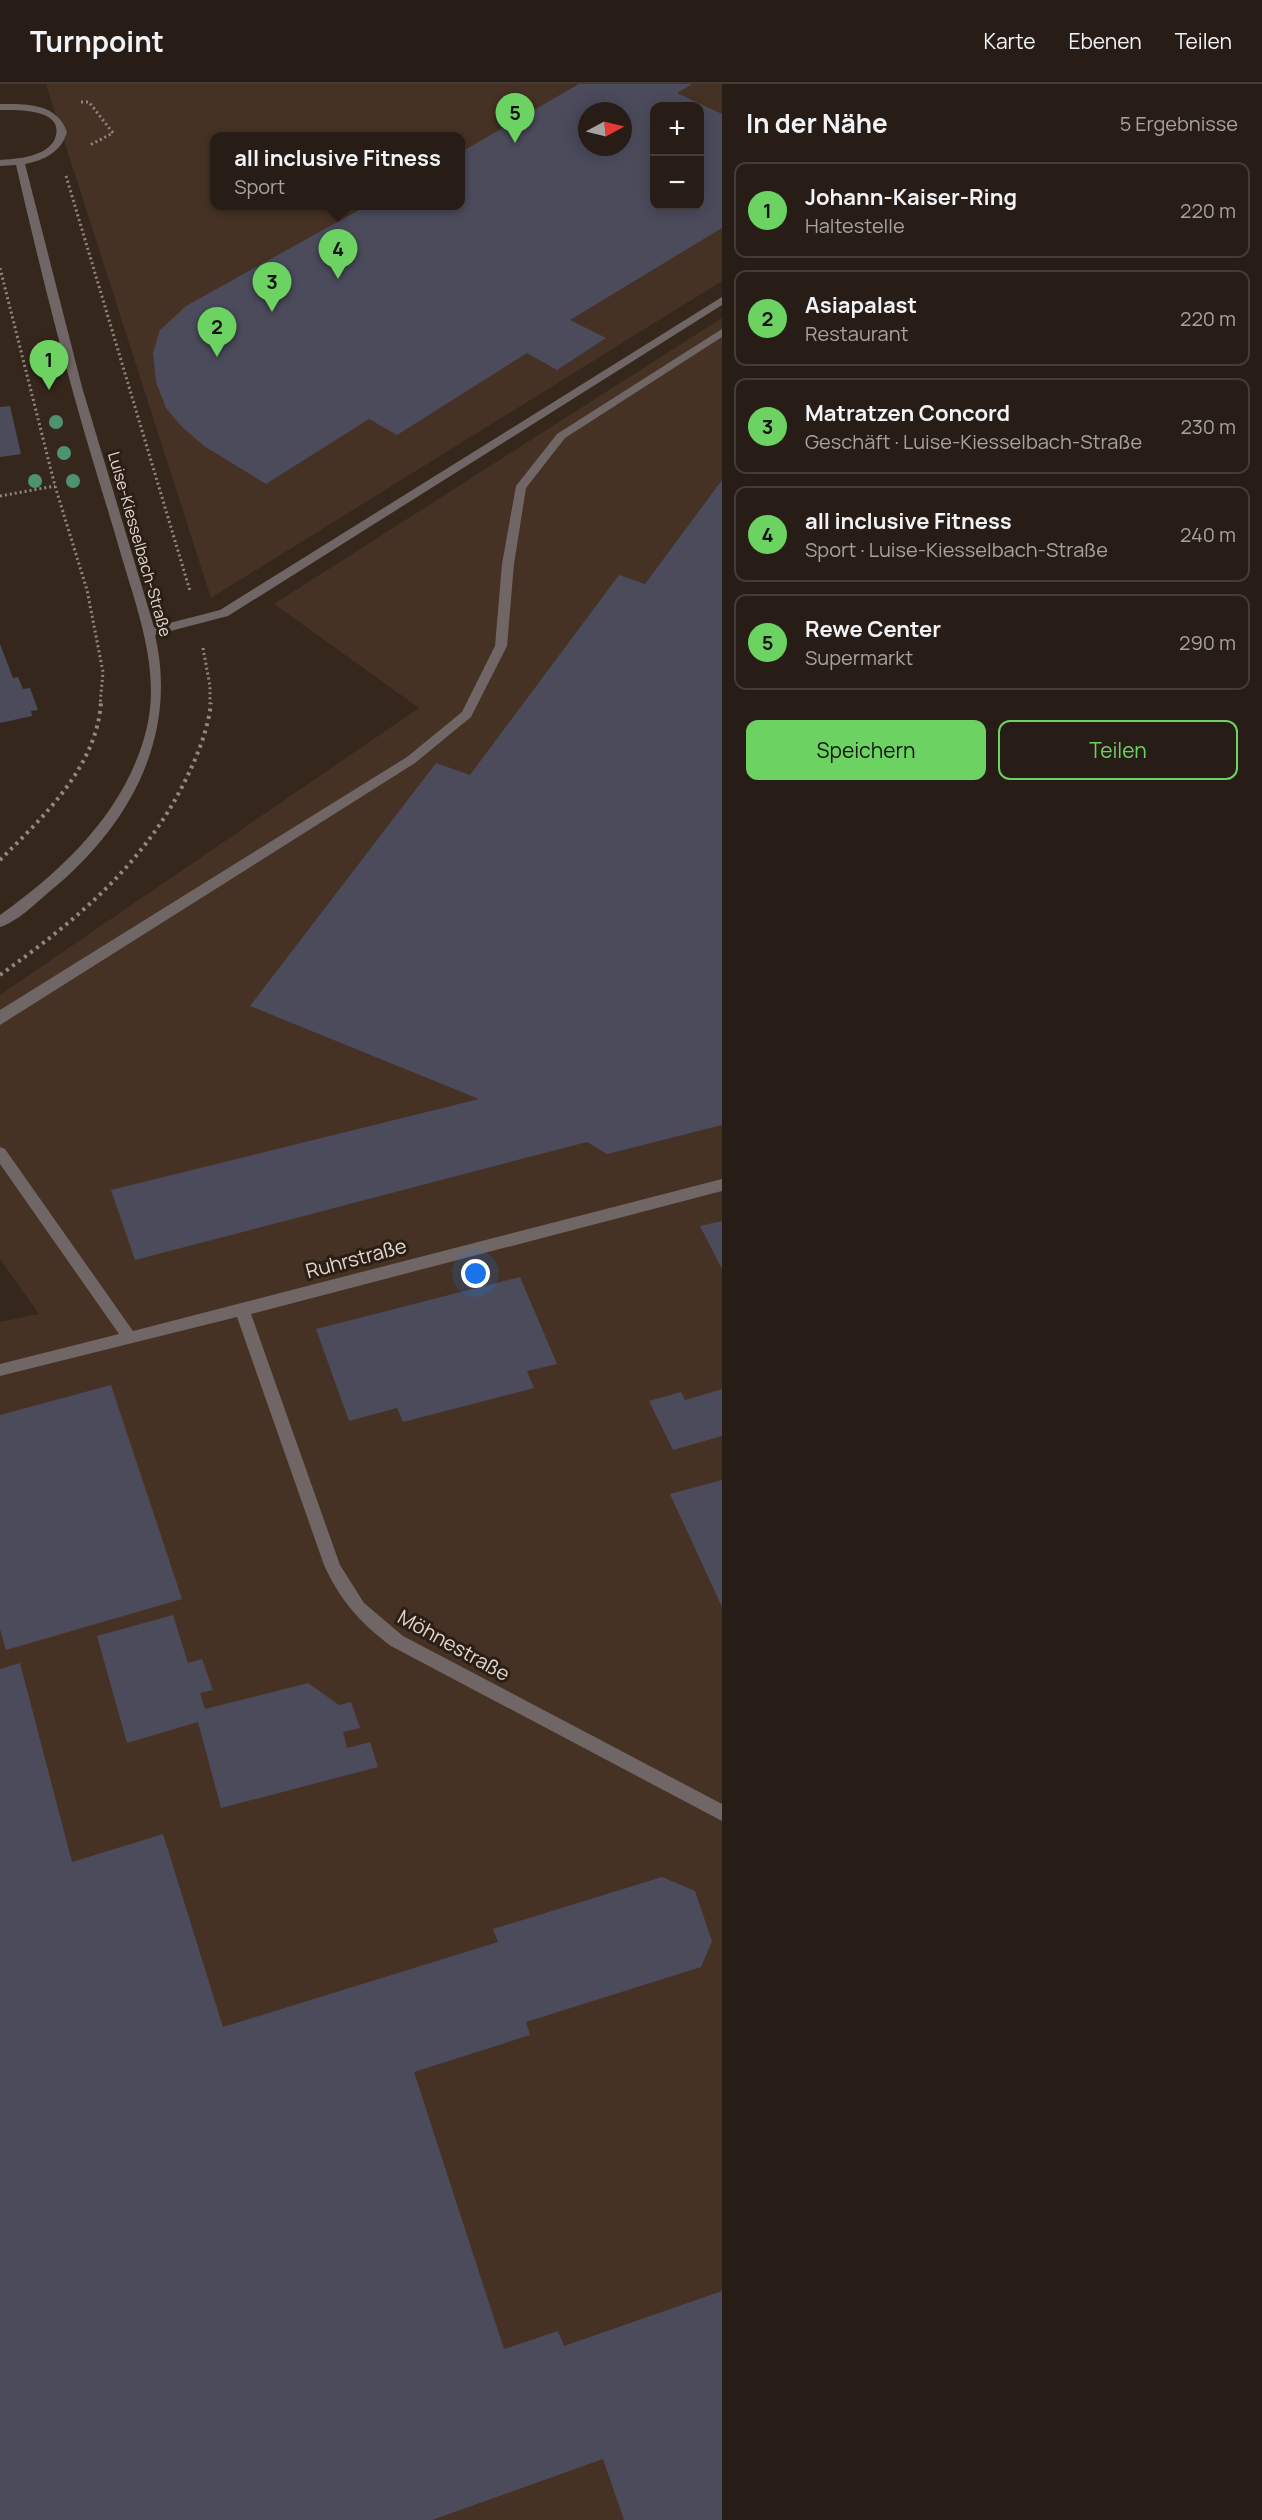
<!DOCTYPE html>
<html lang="de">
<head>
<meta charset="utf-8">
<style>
	body { margin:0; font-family:Manrope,sans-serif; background:#30261f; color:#f1f3f6 }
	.controls { position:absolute; right:18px; top:18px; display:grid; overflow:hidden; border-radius:12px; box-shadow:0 3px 15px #0003 }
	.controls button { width:54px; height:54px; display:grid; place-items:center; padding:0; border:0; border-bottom:2px solid #443b35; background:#281d16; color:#f1f3f6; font:30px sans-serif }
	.compass { position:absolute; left:578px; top:18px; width:54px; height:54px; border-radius:50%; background:#281d16; box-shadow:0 3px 15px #0003; rotate:83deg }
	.you { position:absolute; left:476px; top:1190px; width:21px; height:21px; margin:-15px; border:4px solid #fff; border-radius:50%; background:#1a73e8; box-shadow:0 0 0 9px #1a73e833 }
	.badge { display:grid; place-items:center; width:39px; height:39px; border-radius:50%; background:#6cd362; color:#111; font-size:20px; font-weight:700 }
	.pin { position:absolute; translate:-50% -50px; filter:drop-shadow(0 2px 3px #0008) }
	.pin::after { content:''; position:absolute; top:32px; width:21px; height:18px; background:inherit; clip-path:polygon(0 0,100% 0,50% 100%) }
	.popup { position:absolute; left:210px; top:48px; width:255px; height:78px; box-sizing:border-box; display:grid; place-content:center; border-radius:12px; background:#281d16; filter:drop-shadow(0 2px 4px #0005); font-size:20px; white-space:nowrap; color:#a5a2a1 }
	.popup b { font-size:22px; color:#f1f3f6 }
	.popup::after { content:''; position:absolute; left:50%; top:100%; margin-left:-12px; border:12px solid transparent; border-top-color:#281d16 }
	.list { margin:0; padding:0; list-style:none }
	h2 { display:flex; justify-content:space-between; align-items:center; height:78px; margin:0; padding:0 24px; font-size:26px }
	h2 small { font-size:20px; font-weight:400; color:#a5a2a1 }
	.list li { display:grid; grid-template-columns:39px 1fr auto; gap:18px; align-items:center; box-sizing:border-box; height:96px; margin:0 12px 12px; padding:0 12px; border:2px solid #443b35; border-radius:12px }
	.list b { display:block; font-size:22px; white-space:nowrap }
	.list p { margin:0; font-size:20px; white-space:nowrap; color:#a5a2a1 }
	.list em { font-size:20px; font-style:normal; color:#a5a2a1 }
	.actions { display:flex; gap:12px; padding:18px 24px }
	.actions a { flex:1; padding:14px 0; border:2px solid #6cd362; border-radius:12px; text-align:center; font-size:21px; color:#6cd362 }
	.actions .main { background:#6cd362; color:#111 }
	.map { position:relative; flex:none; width:722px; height:2436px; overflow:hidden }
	header { display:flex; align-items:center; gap:36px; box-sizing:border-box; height:84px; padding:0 30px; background:#281d16; border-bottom:2px solid #443b35 }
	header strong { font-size:28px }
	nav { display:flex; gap:33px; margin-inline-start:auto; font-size:21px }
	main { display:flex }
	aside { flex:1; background:#281d16 }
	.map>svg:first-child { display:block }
	.built { fill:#453224; fill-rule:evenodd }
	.building { fill:#4c4b5c; fill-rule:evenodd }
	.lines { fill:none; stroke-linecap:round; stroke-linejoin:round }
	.path-far1 { stroke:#92867e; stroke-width:3; stroke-dasharray:2 3; stroke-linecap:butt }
	.path { stroke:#92867e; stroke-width:4; stroke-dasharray:3 4.5; stroke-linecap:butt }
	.minor { fill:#706665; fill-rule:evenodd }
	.tree { fill:#4d9371 }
	.labels { text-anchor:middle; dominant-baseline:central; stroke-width:6; stroke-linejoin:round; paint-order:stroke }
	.far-street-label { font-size:16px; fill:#e0d6d0; stroke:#2b1e14 }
	.street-label { font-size:20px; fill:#e0d6d0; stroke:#2b1e14 }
</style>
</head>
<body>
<header>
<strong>Turnpoint</strong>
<nav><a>Karte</a><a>Ebenen</a><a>Teilen</a></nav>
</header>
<main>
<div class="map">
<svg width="722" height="2436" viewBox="0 0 722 2436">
	<rect width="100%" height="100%" fill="#36271d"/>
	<g class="built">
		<path d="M46,0H722V197L211,514ZM654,22H700V122H654ZM587,27H623V63H587ZM215,52H461V122H215Z"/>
		<path d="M722,234V2436H0V1238L39,1230L0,1175V911L419,624L274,520Z"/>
	</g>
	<g class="building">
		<path d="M579,0H692L677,9L722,30V144L570,236L606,254L557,286L527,269L397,351L369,335L266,400L204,362L181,342L166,324L156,298L153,269L160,246L186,222L366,122H461V68ZM654,22H700V122H654ZM587,27H623V63H587Z"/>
		<path d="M10,322L21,370L0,373V323Z"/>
		<path d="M722,396V1041L607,1070L587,1058L135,1176L111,1106L479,1015L250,922L436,679L470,691L619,491L645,500Z"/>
		<path d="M0,560L13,594L18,593L23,605L30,604L38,626L31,627L32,632L0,639Z"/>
		<path d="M722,1137V1185L700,1142Z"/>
		<path d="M520,1193L557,1280L527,1287L534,1304L403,1338L397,1324L349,1337L316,1245Z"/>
		<path d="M111,1301L182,1515L6,1566L0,1545V1331Z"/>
		<path d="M722,1305V1352L673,1366L649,1317L681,1308L685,1316Z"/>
		<path d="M722,1396V1523L670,1410Z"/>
		<path d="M173,1531L188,1579L202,1575L213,1606L200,1609L205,1625L308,1599L339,1621L351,1618L360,1644L343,1648L347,1664L370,1658L378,1683L221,1724L198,1638L127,1659L97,1552Z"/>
		<path d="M20,1579L72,1778L163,1750L223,1943L498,1858L493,1845L662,1793L695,1807L712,1857L701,1883L526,1938L530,1951L414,1988L504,2265L558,2247L564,2262L722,2207V2436H624L603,2375L432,2436H0V1585Z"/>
	</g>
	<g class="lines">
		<g class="path-far1">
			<path d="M81,18H89L113,49L90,61"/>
			<path d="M66,92L190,507"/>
			<path d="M0,184L55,402L87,506L103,588L100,621"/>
			<path d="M0,412L55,402"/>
			<path d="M203,564L210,602V621"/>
		</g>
		<g class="path">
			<path d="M0,776C43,733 96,684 101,619"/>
			<path d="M0,891C75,837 143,782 185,697C197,673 208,646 211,619"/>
		</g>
		<g class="minor">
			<path d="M0,20C27,20 57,19 67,48C61,68 45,76 25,80L82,303L154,543L220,526L722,213V221L228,532L155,551C179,654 128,744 49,808C35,820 17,838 0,843V831C66,784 128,724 147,643C160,586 138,528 122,474C108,425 92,376 78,326C55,245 35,163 16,81L0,82V76C14,75 28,74 41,68C48,65 55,58 56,51C62,24 15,26 0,26Z"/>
			<path d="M722,245V253L565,354L526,404L514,480L507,562L471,633L415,679L0,941V926L407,673L462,628L495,562L502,480L516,402L557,350Z"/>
			<path d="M0,1063L5,1065L133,1247L722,1095V1107L251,1230L340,1481L364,1519L403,1552L722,1720V1737L391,1562C360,1539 340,1516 324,1481L237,1233L0,1292V1280L119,1250L0,1080Z"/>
		</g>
	</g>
	<g class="tree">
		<circle cx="56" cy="338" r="7"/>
		<circle cx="64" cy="369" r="7"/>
		<circle cx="35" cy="397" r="7"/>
		<circle cx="73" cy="397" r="7"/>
	</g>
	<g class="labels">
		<g class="far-street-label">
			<text transform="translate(140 460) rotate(74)">Luise-Kiesselbach-Straße</text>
		</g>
		<g class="street-label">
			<text transform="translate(356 1174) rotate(-15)">Ruhrstraße</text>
			<text transform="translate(454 1561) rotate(29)">Möhnestraße</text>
		</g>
	</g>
</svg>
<div class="controls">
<button>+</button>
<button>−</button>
</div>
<svg class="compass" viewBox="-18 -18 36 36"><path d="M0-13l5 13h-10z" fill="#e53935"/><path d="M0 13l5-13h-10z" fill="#a5a2a1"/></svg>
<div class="you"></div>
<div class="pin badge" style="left:49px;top:306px">1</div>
<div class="pin badge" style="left:217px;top:273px">2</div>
<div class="pin badge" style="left:272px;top:228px">3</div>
<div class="pin badge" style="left:338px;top:195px">4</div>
<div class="popup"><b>all inclusive Fitness</b>Sport</div>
<div class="pin badge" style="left:515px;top:59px">5</div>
</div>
<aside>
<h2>In der Nähe<small>5 Ergebnisse</small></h2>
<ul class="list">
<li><span class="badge">1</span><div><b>Johann-Kaiser-Ring</b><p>Haltestelle</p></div><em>220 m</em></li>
<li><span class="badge">2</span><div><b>Asiapalast</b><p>Restaurant</p></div><em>220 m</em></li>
<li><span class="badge">3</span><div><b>Matratzen Concord</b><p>Geschäft · Luise-Kiesselbach-Straße</p></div><em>230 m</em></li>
<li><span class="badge">4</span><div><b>all inclusive Fitness</b><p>Sport · Luise-Kiesselbach-Straße</p></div><em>240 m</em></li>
<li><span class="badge">5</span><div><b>Rewe Center</b><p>Supermarkt</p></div><em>290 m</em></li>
</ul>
<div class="actions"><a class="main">Speichern</a><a>Teilen</a></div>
</aside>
</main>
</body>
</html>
